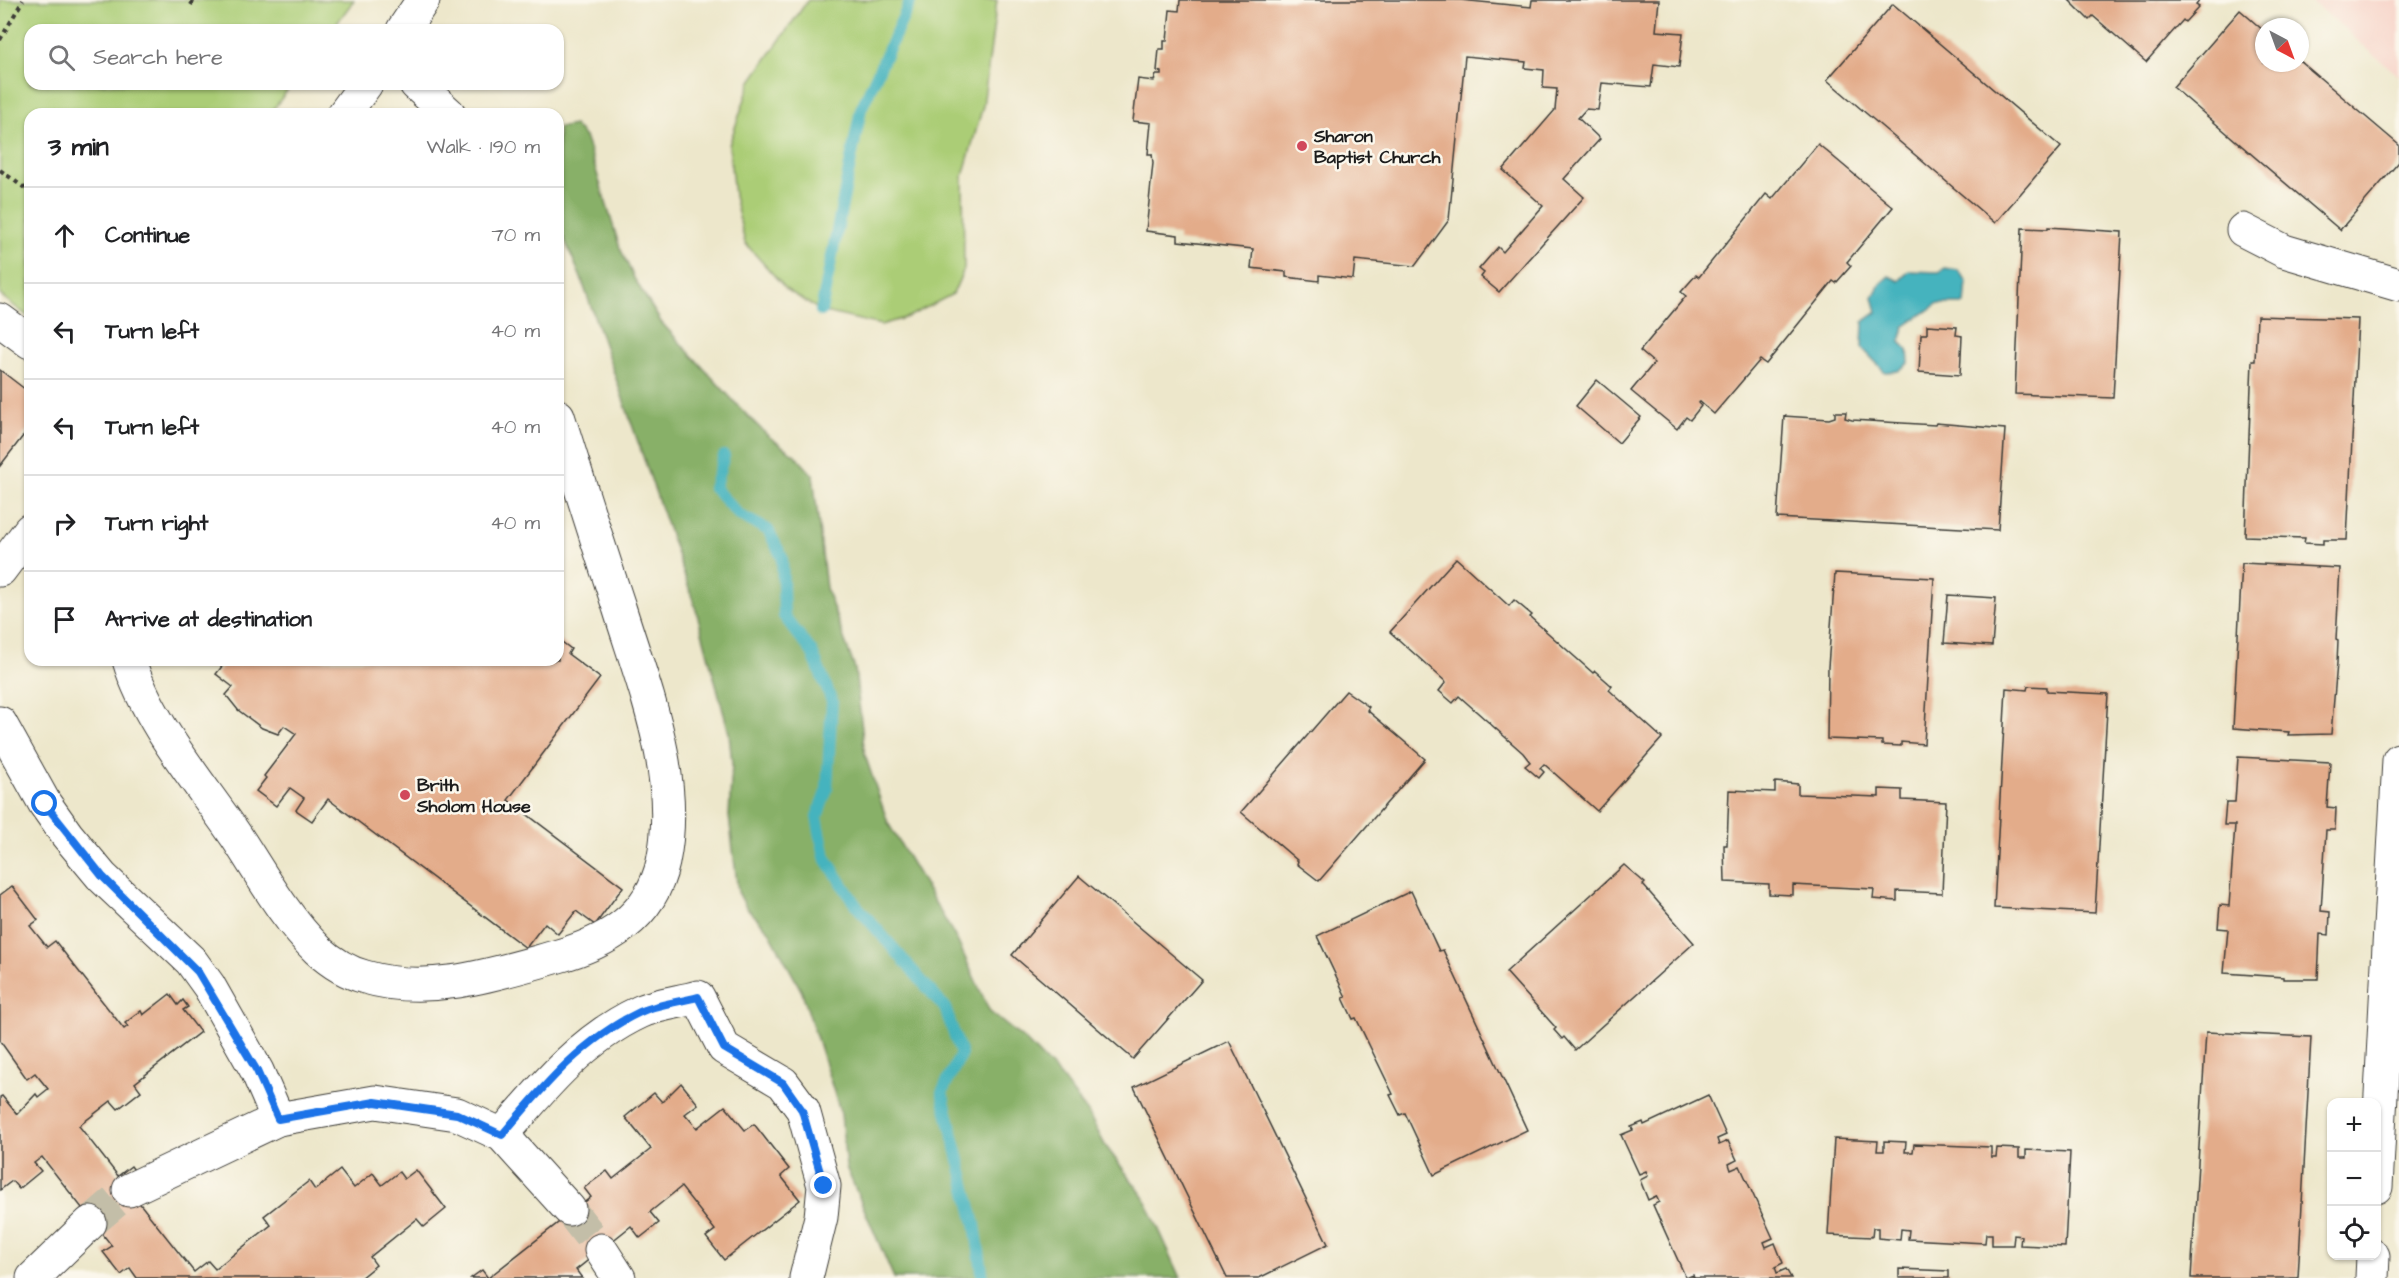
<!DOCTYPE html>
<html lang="en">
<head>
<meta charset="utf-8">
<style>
	body { margin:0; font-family:"Architects Daughter",sans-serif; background:#f6f6f6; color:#202124 }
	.controls { position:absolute; right:18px; bottom:18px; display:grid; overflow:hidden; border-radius:12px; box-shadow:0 2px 4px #0004 }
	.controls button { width:54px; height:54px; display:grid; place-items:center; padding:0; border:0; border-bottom:2px solid #e0e0e0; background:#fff; color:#202124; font:30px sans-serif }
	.compass { position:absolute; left:2255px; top:18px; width:54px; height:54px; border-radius:50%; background:#fff; box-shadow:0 2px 4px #0004; rotate:139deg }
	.stop { position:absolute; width:18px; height:18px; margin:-14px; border:4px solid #1a73e8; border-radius:50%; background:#fff }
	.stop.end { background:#1a73e8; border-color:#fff; box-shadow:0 2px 6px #0008 }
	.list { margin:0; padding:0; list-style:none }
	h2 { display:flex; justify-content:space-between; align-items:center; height:78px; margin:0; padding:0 24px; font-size:26px }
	h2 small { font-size:20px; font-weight:400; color:#757577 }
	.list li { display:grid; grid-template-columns:39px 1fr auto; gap:18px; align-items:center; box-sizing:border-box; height:96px; padding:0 24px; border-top:2px solid #e0e0e0 }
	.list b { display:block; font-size:22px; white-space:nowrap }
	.list em { font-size:20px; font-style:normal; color:#757577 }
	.icon { flex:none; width:33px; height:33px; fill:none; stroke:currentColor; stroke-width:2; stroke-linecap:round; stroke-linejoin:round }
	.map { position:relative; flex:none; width:2399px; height:1278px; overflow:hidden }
	.search { position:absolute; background:#fff; box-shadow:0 2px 4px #0004; left:24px; top:24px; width:540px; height:66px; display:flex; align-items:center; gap:15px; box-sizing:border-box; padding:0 21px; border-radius:18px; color:#757577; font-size:22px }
	.panel { position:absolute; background:#fff; box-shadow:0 2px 4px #0004; left:24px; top:108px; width:540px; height:558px; border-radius:18px }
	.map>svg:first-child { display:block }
	.built { fill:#f7d1c6 }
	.green { fill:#abcd76; stroke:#647449; stroke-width:1.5 }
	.forest { fill:#88b067; stroke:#526642; stroke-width:1.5 }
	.water { fill:#44b3be; stroke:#30686d; stroke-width:1.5 }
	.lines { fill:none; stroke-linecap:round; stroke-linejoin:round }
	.stream { stroke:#44b3be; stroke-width:12 }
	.building { fill:#e3ac8a }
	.minor-tunnel { stroke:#c3bea8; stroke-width:33; stroke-dasharray:33 16; stroke-linecap:butt }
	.minor-casing { stroke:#3b3a36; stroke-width:35 }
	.path { stroke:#3b3a36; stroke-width:4; stroke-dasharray:4.5 4.5; stroke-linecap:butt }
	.minor { stroke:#fff; stroke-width:33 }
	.route { stroke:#1a73e8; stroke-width:8 }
	.poi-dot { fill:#d1495b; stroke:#fbf7ec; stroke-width:2 }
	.labels { text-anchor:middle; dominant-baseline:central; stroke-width:5; stroke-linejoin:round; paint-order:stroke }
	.poi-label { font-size:18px; font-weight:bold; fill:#1c1c1c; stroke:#fbf7ec; text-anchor:start }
</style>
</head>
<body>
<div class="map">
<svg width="2399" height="1278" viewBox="0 0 2399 1278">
	<rect width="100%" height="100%" fill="#fbf7ec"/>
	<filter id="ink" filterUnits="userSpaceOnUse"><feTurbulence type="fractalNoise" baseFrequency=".0167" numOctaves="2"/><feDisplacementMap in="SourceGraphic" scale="12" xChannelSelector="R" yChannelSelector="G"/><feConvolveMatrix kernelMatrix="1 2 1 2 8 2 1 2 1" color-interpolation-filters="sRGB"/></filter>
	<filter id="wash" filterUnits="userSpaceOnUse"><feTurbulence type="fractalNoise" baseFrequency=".008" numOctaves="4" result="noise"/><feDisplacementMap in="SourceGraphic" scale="24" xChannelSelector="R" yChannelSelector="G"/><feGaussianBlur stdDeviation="1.35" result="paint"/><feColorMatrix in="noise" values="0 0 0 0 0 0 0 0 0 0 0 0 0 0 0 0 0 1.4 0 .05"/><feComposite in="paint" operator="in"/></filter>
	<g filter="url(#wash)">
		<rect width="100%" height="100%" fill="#ede7cb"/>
		<path class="built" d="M2310,0H2399V76Z"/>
		<g class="green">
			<path d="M0,0H354L332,30H30V84H292L270,114H30V318L0,295Z"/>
			<path d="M808,0H997L983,106L963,176L964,269L953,294L908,317L881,325L821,311L787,290L745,243L734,196L729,145L751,81Z"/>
		</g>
		<path class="forest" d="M574,125L585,137L591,154L620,248L635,280L661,322L742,410L768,436L795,455L813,475L826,588L855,669L865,755L888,823L957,940L990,1012L1026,1041L1060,1076L1088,1113L1105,1145L1144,1197L1181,1278H894L846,1167L841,1114L802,992L769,931L746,907L738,892L729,816L732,764L729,733L695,606L581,278L558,224V128Z"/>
		<path class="water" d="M1945,268L1958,270L1967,281L1965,304H1937L1904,327L1900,342L1908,350L1909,363L1898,371L1885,372L1862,348L1863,322L1877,312L1873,297L1880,284L1889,276L1899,281L1909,271L1939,272Z"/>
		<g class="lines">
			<g class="stream">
				<path d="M821,311L861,109L911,0"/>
				<path d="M724,456L714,488L739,515L768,530L782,557L784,616L812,652L832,701L827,789L817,817L825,857L855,904L945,1008L961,1054L942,1092L975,1224L983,1278"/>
			</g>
		</g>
		<g id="blocks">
			<g class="building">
				<path d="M1180,0H1460L1531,7L1532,0H1659L1656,31L1683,33L1679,67L1654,64L1651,87L1602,83L1598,110L1586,109L1578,118L1600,139L1564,179L1584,197L1499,292L1481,277L1484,273L1479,269L1498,247L1503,252L1543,206L1503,170L1555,110L1557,89L1543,88L1544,70L1525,68L1526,62L1465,56L1449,220L1415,266L1355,260L1353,279L1319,275V281L1286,277V272L1251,268L1253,249L1178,241V235L1146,231L1153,163L1152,154H1148L1151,123L1133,121L1138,79L1154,81L1156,75H1161V72L1157,71L1159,49H1164V41H1167L1170,10L1179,11Z"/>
				<path d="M2069,0H2200L2196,5L2199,7L2185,22L2183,20L2146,62L2093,16L2089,20Z"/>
				<path d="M1893,4L2061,147L1995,223L1827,80Z"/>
				<path d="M2240,10L2264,31V63L2300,61L2399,145V162L2340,230L2173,87Z"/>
				<path d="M1818,144L1893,207L1847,262L1851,266L1836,283L1833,281L1766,364L1760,360L1714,414L1700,402L1698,403L1701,406L1690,420L1686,417L1677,429L1631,391L1654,363L1640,351L1686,296L1681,292L1696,275L1699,277L1766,194L1772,199Z"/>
				<path d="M2048,227L2122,232L2113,398L2015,394L2022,228L2048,229Z"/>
				<path d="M2257,316L2358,319L2347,540H2323V544L2304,543L2305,538L2245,536L2252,361H2255Z"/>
				<path d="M1927,325L1957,327L1956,335L1962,336L1960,375L1919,372L1921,334H1927Z"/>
				<path d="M0,370L30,393V427L0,466Z"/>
				<path d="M1597,380L1641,417L1619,443L1576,406Z"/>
				<path d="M1835,412H1846L1845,418L1852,420L1935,425L1936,423L2005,429L1998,530L1777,518L1784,416L1829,419L1835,417Z"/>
				<path d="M1456,558L1509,606L1514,600L1532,615L1530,617L1593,673L1595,671L1612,686L1609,690L1662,738L1597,811L1544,764L1540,768L1544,772L1539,778L1525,766L1530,762L1523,753L1459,696L1453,703L1439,691L1446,682L1390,632Z"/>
				<path d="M2242,563L2340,568L2336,639L2338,640L2337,663L2331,734L2288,735L2289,732L2233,728Z"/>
				<path d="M1835,573L1934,578L1924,744L1901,742V746L1882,745V741L1827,739L1828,667Z"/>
				<path d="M1948,595L1996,598L1992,646L1944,643Z"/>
				<path d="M558,639L571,649L568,654L600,678L508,800L623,887L595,925L576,911L558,934L545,923L526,948L328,799L312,821L296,810L304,798L290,788L276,806L256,791L266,778L264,776L296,734L284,726L278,734L262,728L238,710L226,695L233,687L216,674L227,660H558Z"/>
				<path d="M2028,686L2047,687V691L2108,694L2095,913L1994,908L2006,688L2027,690Z"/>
				<path d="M1346,691L1369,707L1367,710L1425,759L1319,881L1297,864L1298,861L1241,812Z"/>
				<path d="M2238,757L2330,762L2327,807L2336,808L2335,830H2326L2321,911L2330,912L2329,935L2320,934L2318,979H2283V977L2224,973L2228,929L2218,928L2220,905L2229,906L2235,825H2224L2226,802H2235Z"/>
				<path d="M1775,782L1798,784V794L1879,797V789L1902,790V800L1946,802L1942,893L1897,891V901L1873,899L1874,889L1793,885V895L1769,894V884L1725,882L1724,845H1727L1729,790L1775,792Z"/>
				<path d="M1624,865L1645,883L1643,885L1694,943L1575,1050L1564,1037L1562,1039L1554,1030L1556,1028L1506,972Z"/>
				<path d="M1079,876L1202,980L1133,1059L1012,955Z"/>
				<path d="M12,886L38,920L30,926L47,947L55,941L124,1029L128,1026L125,1023L141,1011L143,1015L170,994L178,1005L183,1000L188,1007L183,1010L200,1032L135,1083L141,1091L118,1109L111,1101L79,1126L118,1176L131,1166L137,1174L129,1190L194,1272L208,1261L215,1269L271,1225L264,1216L309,1181L315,1190L340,1170L354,1188L373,1173L382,1185L399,1172L404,1179L416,1170L446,1209L424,1227L417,1219L370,1257L376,1265L360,1278H137L130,1268L121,1275L103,1252L112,1246L42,1157L34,1163L41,1171L19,1189L12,1181L0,1190V1097L2,1096L17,1114L36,1094L38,1097L48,1089L35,1073L27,1079L0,1041V895Z"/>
				<path d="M1411,891L1439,951L1443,950L1527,1130L1434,1175L1405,1113L1400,1115L1390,1095L1393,1094L1356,1018L1353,1019L1343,998L1346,997L1317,936Z"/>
				<path d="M2206,1032L2311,1037L2298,1278H2191Z"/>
				<path d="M1229,1041L1328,1244L1259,1278H1227L1134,1087Z"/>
				<path d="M681,1083L698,1104L685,1114L697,1128L725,1106L745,1130L754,1124L789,1169L781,1176L800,1200L724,1260L706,1237L715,1230L681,1187L650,1212L659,1223L640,1238L631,1226L576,1270L582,1278H471L482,1270L488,1278L591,1197L584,1188L607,1171L613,1179L651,1149L625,1117L654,1093L662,1102Z"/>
				<path d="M1708,1095L1726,1135L1717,1139L1719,1145L1728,1141L1737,1160L1729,1164L1731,1170L1740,1166L1773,1238L1764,1242L1766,1247L1775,1243L1783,1263L1775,1267L1777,1273L1786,1269L1791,1278H1694L1693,1275L1686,1278L1653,1205L1659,1202L1656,1196L1648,1200L1640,1180L1648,1176L1646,1171L1639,1174L1621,1135L1633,1130L1631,1127L1643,1122L1644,1125Z"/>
				<path d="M1834,1139L1878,1141L1877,1151H1884V1141L1906,1142L1905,1152H1913L1914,1144L1991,1147V1157H1996L1997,1148L2019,1149V1158H2026V1150L2070,1152L2065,1247L2020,1245L2021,1236L2014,1235L2013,1245H1992V1234H1986L1985,1243L1908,1239L1909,1230L1901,1229L1900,1240L1878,1238V1228H1873L1872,1237L1828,1235Z"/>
				<path d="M1899,1269L1949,1271V1278H1899Z"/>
			</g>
		</g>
	</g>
	<g filter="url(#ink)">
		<use href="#blocks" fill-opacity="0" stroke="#3b3a36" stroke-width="1.5"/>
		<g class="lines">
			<g class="minor-tunnel">
				<path d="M569,1209L601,1250"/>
				<path d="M90,1223L129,1190"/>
			</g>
			<defs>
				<g id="minor">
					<path d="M403,30L423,0"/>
					<path d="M416,84L449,114"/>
					<path d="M344,114L366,84"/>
					<path d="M2243,230L2284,251L2399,285"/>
					<path d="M0,320L30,342"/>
					<path d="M0,570L30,530"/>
					<path d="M129,660C147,721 200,783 236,836C261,874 285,918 318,950C331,962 347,972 365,977C428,996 494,974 555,957C606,943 651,918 663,862C681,776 644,688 619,607C598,544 578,480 558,416"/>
					<path d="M0,723L45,804L67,835L102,877L191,961L209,986L257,1071L278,1119L375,1102L457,1114L502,1135L569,1209"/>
					<path d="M502,1135C542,1088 582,1039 640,1012C657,1004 680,1002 698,997L724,1048L783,1083L803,1110L824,1186L821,1217L806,1278"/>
					<path d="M2376,1187L2399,760"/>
					<path d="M129,1190L278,1119"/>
					<path d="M601,1250L619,1278"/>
					<path d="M33,1278L90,1223"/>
					<path d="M2372,1278L2373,1256"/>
				</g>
			</defs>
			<use href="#minor" class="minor-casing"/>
			<g class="path">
				<path d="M191,5L194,0"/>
				<path d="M0,40L23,0"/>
				<path d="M0,170L30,192"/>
			</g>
			<use href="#minor" class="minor"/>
		</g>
	</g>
	<g class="lines" filter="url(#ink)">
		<path class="route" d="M45,804L102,876L198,972L257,1071L278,1119L375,1102L457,1114L502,1135C542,1088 582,1039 640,1012C657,1004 680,1002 698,997L724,1048L783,1083L802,1110L824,1186"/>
	</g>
	<g class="poi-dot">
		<circle cx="1302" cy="146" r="6"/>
		<circle cx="405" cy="795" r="6"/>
	</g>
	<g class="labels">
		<g class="poi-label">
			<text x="1314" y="136">Sharon<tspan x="1314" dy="21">Baptist Church</tspan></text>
			<text x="417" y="785">Brith<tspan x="417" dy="21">Sholom House</tspan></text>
		</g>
	</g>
</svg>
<div class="controls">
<button>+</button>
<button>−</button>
<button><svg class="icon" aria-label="locate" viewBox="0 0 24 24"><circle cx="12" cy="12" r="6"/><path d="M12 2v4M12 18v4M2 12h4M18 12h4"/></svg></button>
</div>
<svg class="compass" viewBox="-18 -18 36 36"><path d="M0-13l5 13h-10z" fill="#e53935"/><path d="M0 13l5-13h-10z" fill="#757577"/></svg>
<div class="stop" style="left:45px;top:804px"></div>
<div class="stop end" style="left:824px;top:1186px"></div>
<div class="search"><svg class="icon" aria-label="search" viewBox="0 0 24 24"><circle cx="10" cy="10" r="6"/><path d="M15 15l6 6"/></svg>Search here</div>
<section class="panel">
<h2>3 min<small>Walk · 190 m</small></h2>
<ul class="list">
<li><svg class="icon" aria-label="ahead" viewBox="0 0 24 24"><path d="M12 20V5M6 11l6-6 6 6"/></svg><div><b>Continue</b></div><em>70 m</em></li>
<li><svg class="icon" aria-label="left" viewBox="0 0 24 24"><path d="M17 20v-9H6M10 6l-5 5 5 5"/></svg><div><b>Turn left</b></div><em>40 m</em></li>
<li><svg class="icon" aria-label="left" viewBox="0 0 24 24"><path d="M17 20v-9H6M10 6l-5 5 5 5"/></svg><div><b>Turn left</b></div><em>40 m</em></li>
<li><svg class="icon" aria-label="right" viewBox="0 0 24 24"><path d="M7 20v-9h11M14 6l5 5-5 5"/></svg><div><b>Turn right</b></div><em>40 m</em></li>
<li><svg class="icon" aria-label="arrive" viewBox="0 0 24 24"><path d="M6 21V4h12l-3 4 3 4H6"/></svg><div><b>Arrive at destination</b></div></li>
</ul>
</section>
</div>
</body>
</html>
